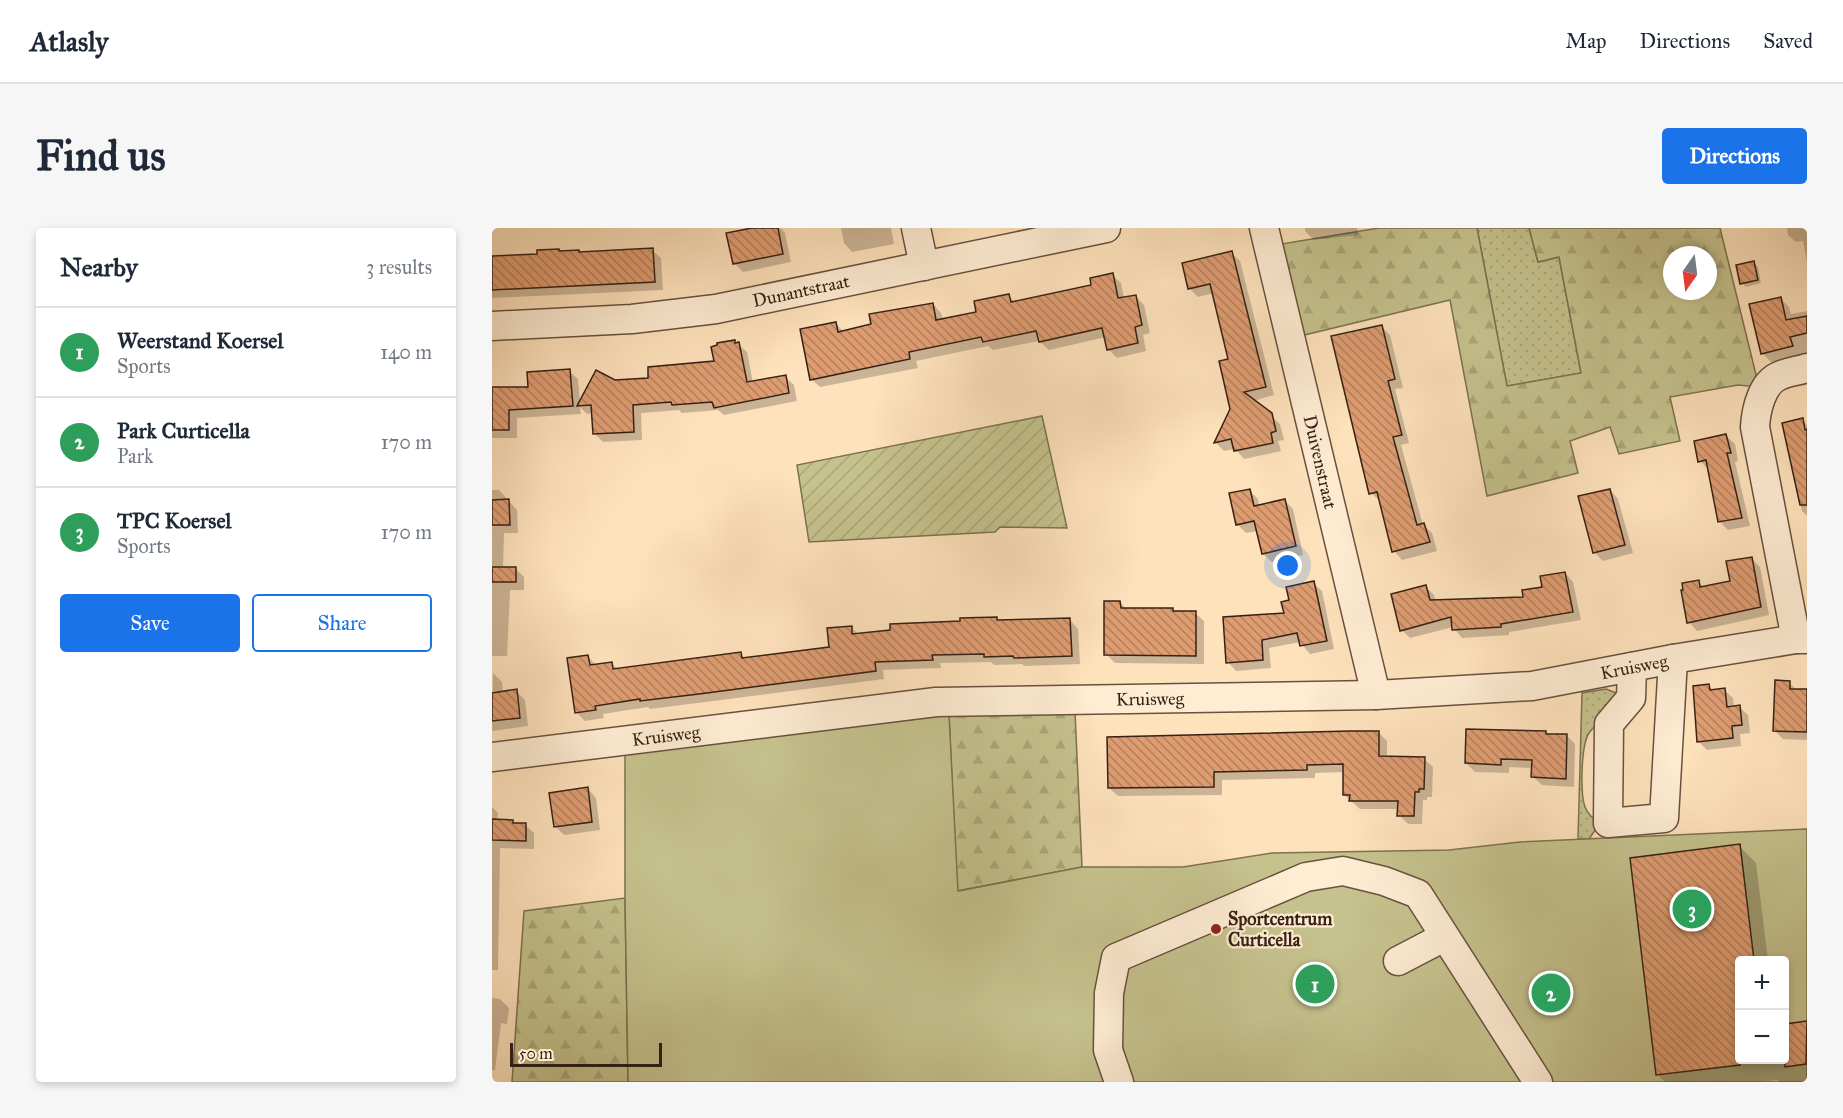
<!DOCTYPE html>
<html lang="en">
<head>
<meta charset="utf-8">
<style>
	body { margin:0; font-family:"IM FELL Great Primer",serif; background:#f6f6f7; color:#1f2937 }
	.controls { position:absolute; right:18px; bottom:18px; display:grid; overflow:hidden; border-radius:6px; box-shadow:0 3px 9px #0003 }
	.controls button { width:54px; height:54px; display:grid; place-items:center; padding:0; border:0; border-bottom:2px solid #e0e1e3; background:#fff; color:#1f2937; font:30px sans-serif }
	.compass { position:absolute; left:1171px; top:18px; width:54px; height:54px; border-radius:50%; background:#fff; box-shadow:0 3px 9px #0003; rotate:194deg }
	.scale { position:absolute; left:18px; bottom:15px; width:152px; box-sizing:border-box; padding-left:6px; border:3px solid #372114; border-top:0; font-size:16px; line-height:21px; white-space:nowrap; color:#372114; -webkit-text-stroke:4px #feecd3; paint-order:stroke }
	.you { position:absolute; left:796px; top:338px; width:21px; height:21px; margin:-15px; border:4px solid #fff; border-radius:50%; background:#1a73e8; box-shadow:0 0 0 9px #1a73e833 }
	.badge { display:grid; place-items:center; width:39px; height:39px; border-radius:50%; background:#1a73e8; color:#fff; font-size:20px; font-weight:700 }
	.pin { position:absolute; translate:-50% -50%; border:3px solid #fff; box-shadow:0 2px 6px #0006 }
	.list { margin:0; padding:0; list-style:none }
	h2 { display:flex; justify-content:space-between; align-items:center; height:78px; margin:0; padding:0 24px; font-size:26px }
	h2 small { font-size:20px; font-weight:400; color:#747a83 }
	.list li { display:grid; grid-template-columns:39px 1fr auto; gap:18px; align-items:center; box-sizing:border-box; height:90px; padding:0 24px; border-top:2px solid #e0e1e3 }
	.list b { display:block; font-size:22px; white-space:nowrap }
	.list p { margin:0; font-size:20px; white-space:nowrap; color:#747a83 }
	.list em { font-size:20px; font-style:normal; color:#747a83 }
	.actions { display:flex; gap:12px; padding:18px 24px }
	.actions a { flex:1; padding:14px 0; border:2px solid #1a73e8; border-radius:6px; text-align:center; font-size:21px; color:#1a73e8 }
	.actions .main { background:#1a73e8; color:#fff }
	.map { position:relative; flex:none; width:1315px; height:854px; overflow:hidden; border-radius:6px }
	header { display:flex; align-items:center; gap:36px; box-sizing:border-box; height:84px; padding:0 30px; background:#fff; border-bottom:2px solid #e0e1e3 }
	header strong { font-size:28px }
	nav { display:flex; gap:33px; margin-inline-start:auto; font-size:21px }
	.intro { display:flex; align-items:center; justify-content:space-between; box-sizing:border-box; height:144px; padding:0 36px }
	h1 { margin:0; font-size:42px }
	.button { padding:15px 27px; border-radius:6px; background:#1a73e8; color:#fff; font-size:21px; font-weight:700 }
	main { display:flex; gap:36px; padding:0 36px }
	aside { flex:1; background:#fff; border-radius:6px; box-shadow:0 3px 9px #0003 }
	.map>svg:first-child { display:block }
	.grass { fill:url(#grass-dots); stroke:#7e7250; stroke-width:1.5 }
	.forest { fill:url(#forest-firs); stroke:#7e7250; stroke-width:1.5; fill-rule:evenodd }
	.park { fill:#c5c28d; stroke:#7e7250; stroke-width:1.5; fill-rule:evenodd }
	.garden { fill:url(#garden-furrows); stroke:#7e7250; stroke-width:1.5 }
	.shadow { fill:#0003 }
	.building { fill:url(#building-back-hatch); stroke:#372114; stroke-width:1.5 }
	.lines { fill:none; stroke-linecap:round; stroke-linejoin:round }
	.minor-casing { stroke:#69513e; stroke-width:31 }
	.minor { stroke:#feecd3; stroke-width:28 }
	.poi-dot { fill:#8f2418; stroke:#feecd3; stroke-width:2 }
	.labels { text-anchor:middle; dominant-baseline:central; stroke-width:4.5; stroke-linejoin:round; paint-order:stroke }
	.street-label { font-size:18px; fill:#372114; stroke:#feecd3 }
	.poi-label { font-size:18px; font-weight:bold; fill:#372114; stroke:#feecd3; text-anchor:start }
</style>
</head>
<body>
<header>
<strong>Atlasly</strong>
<nav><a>Map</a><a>Directions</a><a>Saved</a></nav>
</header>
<div class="intro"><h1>Find us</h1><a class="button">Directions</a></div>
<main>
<aside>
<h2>Nearby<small>3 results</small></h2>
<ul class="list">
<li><span class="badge" style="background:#2e9e5b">1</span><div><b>Weerstand Koersel</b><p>Sports</p></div><em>140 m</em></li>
<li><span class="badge" style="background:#2e9e5b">2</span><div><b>Park Curticella</b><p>Park</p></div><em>170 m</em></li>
<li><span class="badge" style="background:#2e9e5b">3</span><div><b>TPC Koersel</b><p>Sports</p></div><em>170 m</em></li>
</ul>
<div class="actions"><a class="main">Save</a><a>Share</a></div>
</aside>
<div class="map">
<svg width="1315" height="854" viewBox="0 0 1315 854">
	<defs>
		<pattern id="grass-dots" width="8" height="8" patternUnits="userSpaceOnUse" patternTransform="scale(1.5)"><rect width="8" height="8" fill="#c5c28d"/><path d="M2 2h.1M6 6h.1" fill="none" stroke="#aaa679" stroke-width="1.8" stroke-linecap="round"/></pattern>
		<pattern id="forest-firs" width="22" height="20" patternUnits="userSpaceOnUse" patternTransform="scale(1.5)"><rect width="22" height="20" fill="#c5c28d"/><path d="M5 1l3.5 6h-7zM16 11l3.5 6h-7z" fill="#aaa679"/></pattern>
		<pattern id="garden-furrows" width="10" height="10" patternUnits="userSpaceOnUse" patternTransform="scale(1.5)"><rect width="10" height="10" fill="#c5c28d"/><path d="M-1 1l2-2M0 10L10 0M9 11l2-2" fill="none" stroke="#aaa679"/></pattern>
		<pattern id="building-back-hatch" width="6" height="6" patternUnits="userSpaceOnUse" patternTransform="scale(1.5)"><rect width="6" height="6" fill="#de9c71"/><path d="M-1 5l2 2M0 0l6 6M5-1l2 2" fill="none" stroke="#b57f5c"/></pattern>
	</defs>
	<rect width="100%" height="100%" fill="#fee2bc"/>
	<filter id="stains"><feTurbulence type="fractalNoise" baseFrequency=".00333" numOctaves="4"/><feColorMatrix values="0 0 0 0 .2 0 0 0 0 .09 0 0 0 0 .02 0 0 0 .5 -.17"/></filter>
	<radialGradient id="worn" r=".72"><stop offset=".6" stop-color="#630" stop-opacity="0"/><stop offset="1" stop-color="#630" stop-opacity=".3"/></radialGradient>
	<g class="grass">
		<path d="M985,0H1037L1046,34L1067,29L1089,145L1015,158Z"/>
		<path d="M1114,461L1124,465L1130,472C1119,483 1106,493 1097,505C1089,517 1088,565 1093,579C1096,587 1101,591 1108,595L1097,611H1086L1090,465Z"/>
	</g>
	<g class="forest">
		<path d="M887,0H985L1015,158L1089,145L1067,29L1046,34L1037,0H1228L1267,159L1246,157L1178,169L1188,213L1127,226L1118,199L1078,213L1086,245L995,268L958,72L808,108L789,16ZM1180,27H1216V63H1180Z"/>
		<path d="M583,484L590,639L465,663L457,487Z"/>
		<path d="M133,670L136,854H20L32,683Z"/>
	</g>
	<path class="park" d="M457,487L466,663L590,639H691L780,625L957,622L1028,614L1315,601V854H136L133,670V526ZM1248,732H1292V832H1248Z"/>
	<path class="garden" d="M550,188L575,300L508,299L503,304L317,314L305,237Z"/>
	<g class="shadow">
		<path d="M267,0H288L293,5L299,34L251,44L242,35Z"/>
		<path d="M349,0H399L402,16L360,24L352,15Z"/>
		<path d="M813,0H865L866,7L822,12L813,3Z"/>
		<path d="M1295,0H1315V34L1311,13L1304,14L1296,7Z"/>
		<path d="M67,22L69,24L88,26L160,22L169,30L171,62L0,70V29L47,28Z"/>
		<path d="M739,25L748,33L782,167L761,173L788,196L792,212L786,213L789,223L752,231L743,221L732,223L724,215L740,181L738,132L722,65L706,69L697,60Z"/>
		<path d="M1262,35L1266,39L1269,55L1254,59L1250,55Z"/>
		<path d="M620,47L629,55L632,70L643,68L652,77L658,105L651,107L654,123L625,130L616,121L614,109L557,122L547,113L501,122L496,118L424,133L426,140L328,159L319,151L343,95L352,104L381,97L441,76L449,85L451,92L486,85L516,68L524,75L601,58Z"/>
		<path d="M1288,70L1297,79L1299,86L1315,83V125L1279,134L1270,125Z"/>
		<path d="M889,98L898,107L911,160L903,161L917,215L909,217L931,297L940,305L945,323L910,332L902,323L889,274L879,265Z"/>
		<path d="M242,113L255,124L261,155L293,149L302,157L305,173L232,187L226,182L190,185L187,182L149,185L150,212L111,214L102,205L101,185L95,186L88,179L89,186L25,190V210H0V160L38,161L77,143L86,151L88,175L123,153L158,151L224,135Z"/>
		<path d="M1310,192L1315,197V288L1310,283L1292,196Z"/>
		<path d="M1234,208L1243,216L1246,233L1243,234L1258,298L1236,302L1228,294L1217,242L1208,233Z"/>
		<path d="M0,262H7L25,282L26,305H12L11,340H23L32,349V362H18L15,428H0Z"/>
		<path d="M757,262L766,271L767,278L792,272L801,281L811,327L780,334L771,326L766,303L754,305L746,297Z"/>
		<path d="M1118,262L1126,271L1141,325L1111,333L1102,324Z"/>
		<path d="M1259,330L1268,339L1277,387L1205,403L1197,394L1206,353L1212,360L1240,354Z"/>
		<path d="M1073,345L1081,354L1089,392L1017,404V407L970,410L961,399L918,410L910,402L933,358L942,367L944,374L1033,370L1052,360Z"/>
		<path d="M821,355L830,363L842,421L818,426L808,414L777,420L779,440L744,443L736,434L793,386L799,373Z"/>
		<path d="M628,374L635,382L680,381L684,384L703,385L712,393V436L623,435L614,426Z"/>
		<path d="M505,391L508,394L578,392L586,401L588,436L532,438L530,436L502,437L499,434L448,435L449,440L391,442L392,451L158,481L156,479L111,486L112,490L93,493L84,484L96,429L105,438L120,436L126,441L248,426L254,431L339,420L359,399L367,407Z"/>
		<path d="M1,445L10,454L11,465L24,463L33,472L36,498L0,503Z"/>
		<path d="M1297,455L1305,462L1315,463V512L1291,511L1283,503Z"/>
		<path d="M1217,458L1222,463L1232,462L1241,470L1242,479H1247L1256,487L1258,505L1248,506L1249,518L1215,522L1206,513Z"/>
		<path d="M887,505L895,513V530L932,531L941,539L940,569H935V572H931L930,596H916L907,587V581H868L852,567V544L823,545V550L730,552V567L626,568L617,560Z"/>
		<path d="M1054,505L1056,507L1075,508L1083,516L1082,559L1050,557L1041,549V540L1017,539V545L983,544L974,535Z"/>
		<path d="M96,561L104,570L108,602L72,607L63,598Z"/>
		<path d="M0,579L6,585L5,593H20L23,596L33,597L42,605V621L8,620L6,742H0Z"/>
		<path d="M1247,618L1264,635L1276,732H1248V832H1292V797L1315,795V854H1288L1285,852L1266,854H1173L1166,847Z"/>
		<path d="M0,770L8,771L17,780L15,796L9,795L3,842H0Z"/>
	</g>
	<g class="building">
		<path d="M260,0H286L291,26L241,36L234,5Z"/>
		<path d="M161,20L163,54L0,62V28L45,26V22L67,21V23L87,22V24Z"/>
		<path d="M740,23L774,159L752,164L780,185L784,203L779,205L781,215L742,223L739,211L722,215L738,181L727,133L736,131L718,56L696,61L690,35Z"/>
		<path d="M1262,33L1266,52L1248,56L1244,37Z"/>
		<path d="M621,45L626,70L644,67L650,97L643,99L646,115L615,122L610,100L547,114L544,103L491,114L489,109L417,124L418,131L318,152L308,101L344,94L346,104L379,96L377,86L441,75L444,92L484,84L482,73L517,66L519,74L599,57L598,50Z"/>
		<path d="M1289,69L1294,92L1315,88V105L1298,109L1301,118L1269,126L1257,76Z"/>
		<path d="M890,97L903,151L896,153L910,207L901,209L925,297L932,295L938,314L900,324L885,264L877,266L839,108Z"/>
		<path d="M243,112V115L247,114L255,154L294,147L297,165L222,180L220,174L180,177L179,174L141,177L142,204L101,206L99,177L85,178L104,142L123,152L156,150V139L222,133L219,119L225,117V115Z"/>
		<path d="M78,141L81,178L17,182V202H0V159H36L35,144Z"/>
		<path d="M1311,190L1313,202L1315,201V277H1308L1290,195Z"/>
		<path d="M1234,206L1239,225H1235L1250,290L1226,294L1214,232L1206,234L1202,213Z"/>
		<path d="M758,261L762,278L793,271L804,318L770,326L762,293L744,297L737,265Z"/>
		<path d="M1118,261L1133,317L1101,325L1086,268Z"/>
		<path d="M17,271L18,297H0V272Z"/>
		<path d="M1260,329L1269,379L1195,395L1189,362H1191L1190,355L1207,352L1208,359L1238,353L1234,333Z"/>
		<rect x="0" y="339" width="24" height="15"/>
		<path d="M1073,344L1081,384L1009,396V399L960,402L959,389L908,403L899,366L934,357L938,372L1031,369L1030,362L1050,359L1048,348Z"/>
		<path d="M822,353L835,413L808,418L805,405L770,412L771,432L734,435L731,389L792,385L789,374L797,372L794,359Z"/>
		<path d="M612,373H628L629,380H681V383H704V428L612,427Z"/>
		<path d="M505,389V392L578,390L580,428L522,430L521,428L492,429V426L440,427L441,432L383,434L384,443L207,466L148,473V471L103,478L104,482L83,485L75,430L96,427L98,437L120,434L121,441L249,424L250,430L337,419L335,400L360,398V406L398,402V396L468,393V390Z"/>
		<path d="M1283,452L1298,453V461H1315V504L1281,503Z"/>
		<path d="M1217,456L1218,462L1233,460L1235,479L1248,477L1250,497L1240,498L1241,510L1205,514L1201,458Z"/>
		<path d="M25,461L28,490L0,493V465Z"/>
		<path d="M974,501L1054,503V506H1075L1074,551L1039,549L1040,532L1009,531V537L973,535Z"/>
		<path d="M858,503H887V528L933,529L932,561H927V564H923L922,588H905L906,573H857L858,567H851V536L815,537V542L722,544V559L616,560L615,509Z"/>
		<path d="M96,559L100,594L62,599L57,565Z"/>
		<path d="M0,591L21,592V595H34V613L0,612Z"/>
		<path d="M1248,616L1262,732H1248V837L1164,847L1138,630Z"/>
		<path d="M1315,793L1314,836L1293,839V796Z"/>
	</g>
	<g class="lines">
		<defs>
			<g id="minor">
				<path d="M424,0L432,38"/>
				<path d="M772,0L884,467"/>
				<path d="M0,98L140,91L224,81L614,0"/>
				<path d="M1304,411L1263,199C1264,182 1270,155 1287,148C1295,144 1306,143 1315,140"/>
				<path d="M1140,439L1139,470L1117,496L1116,595L1172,590L1181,431"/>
				<path d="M0,529L444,474L884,467L1040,458L1181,431L1304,411H1315"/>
				<path d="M906,733L952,709"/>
				<path d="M627,854L616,822L617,765L624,730L814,649L851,643L892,653L926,666L1046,854"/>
			</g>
		</defs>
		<use href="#minor" class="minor-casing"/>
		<use href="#minor" class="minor"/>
	</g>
	<circle class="poi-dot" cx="724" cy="701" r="6"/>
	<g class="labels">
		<g class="street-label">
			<text transform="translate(309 63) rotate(-12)">Dunantstraat</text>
			<text transform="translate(828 234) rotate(77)">Duivenstraat</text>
			<text transform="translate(1142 439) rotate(-11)">Kruisweg</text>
			<text transform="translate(658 471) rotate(-1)">Kruisweg</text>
			<text transform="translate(174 508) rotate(-7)">Kruisweg</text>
		</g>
		<g class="poi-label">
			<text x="736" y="691">Sportcentrum<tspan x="736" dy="21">Curticella</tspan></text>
		</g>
	</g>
	<rect width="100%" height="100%" filter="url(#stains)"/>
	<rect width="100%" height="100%" fill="url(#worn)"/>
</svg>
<div class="controls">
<button>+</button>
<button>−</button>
</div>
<svg class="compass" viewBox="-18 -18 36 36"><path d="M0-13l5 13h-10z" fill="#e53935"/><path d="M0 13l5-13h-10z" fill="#747a83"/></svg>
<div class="scale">50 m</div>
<div class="you"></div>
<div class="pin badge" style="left:823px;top:756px;background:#2e9e5b">1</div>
<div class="pin badge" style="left:1059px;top:765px;background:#2e9e5b">2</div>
<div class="pin badge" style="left:1200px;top:681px;background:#2e9e5b">3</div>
</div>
</main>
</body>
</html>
